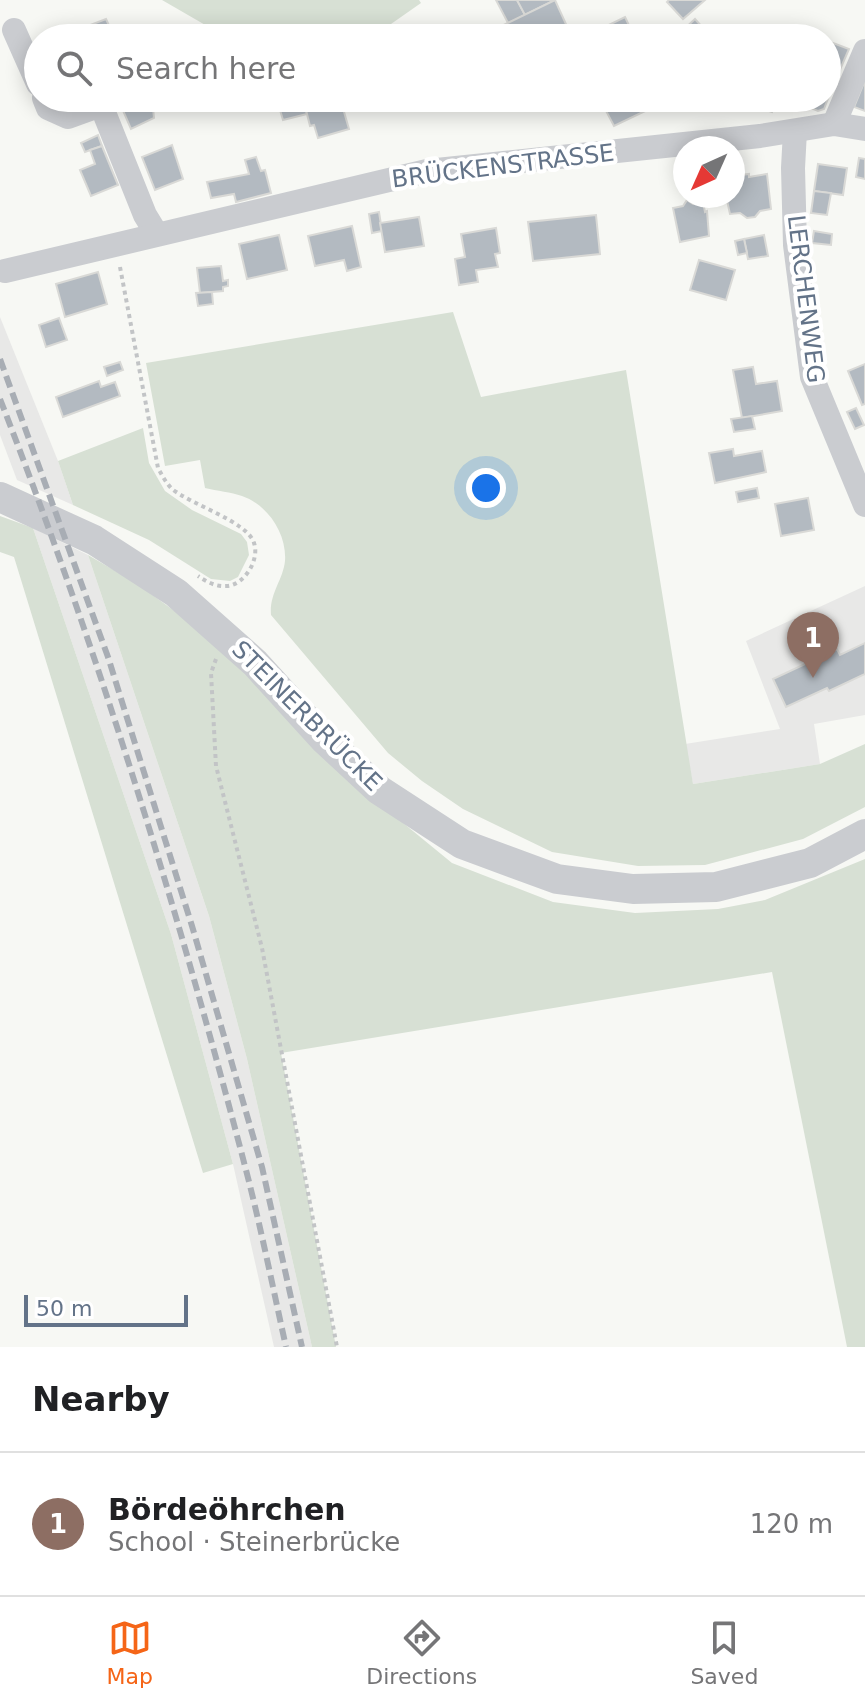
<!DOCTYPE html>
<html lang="en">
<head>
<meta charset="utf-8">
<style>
	body { margin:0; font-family:"DejaVu Sans",sans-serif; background:#f2f2f2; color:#202124 }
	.compass { position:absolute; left:673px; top:136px; width:72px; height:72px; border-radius:50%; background:#fff; box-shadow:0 4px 20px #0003; rotate:225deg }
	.scale { position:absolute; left:24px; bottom:20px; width:164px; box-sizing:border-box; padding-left:8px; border:4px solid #637388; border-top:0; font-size:22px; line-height:28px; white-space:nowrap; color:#637388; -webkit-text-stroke:6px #fff; paint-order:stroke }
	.you { position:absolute; left:486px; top:488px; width:28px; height:28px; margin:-20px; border:6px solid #fff; border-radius:50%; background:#1a73e8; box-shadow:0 0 0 12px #1a73e833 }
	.badge { display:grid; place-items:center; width:52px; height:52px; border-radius:50%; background:#f56517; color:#fff; font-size:26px; font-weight:700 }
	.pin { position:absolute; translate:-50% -66px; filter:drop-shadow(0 2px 4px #0008) }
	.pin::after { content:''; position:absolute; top:42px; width:28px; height:24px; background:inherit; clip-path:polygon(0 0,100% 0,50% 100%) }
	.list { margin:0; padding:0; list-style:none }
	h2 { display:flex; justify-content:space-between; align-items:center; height:104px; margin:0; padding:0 32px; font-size:34px }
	h2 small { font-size:26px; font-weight:400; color:#757577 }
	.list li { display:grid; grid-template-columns:52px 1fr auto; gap:24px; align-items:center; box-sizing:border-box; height:144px; padding:0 32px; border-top:2px solid #e0e0e0 }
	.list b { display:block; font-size:30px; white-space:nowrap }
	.list p { margin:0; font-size:26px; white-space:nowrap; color:#757577 }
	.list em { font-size:26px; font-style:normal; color:#757577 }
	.icon { flex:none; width:44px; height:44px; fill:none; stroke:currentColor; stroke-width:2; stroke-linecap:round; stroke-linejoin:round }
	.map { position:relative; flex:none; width:865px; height:1347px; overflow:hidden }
	.search { position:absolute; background:#fff; box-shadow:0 4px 20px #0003; left:24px; right:24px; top:24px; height:88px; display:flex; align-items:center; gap:20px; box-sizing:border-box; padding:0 28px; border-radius:44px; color:#757577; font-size:30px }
	.sheet { height:248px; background:#fff }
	nav { display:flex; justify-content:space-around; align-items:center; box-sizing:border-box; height:112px; border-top:2px solid #e0e0e0; background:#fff; font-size:22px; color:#757577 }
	nav a { display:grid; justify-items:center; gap:4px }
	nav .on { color:#f56517 }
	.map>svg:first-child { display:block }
	.built { fill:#e8e8e7 }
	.green { fill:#d7e0d4 }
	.building { fill:#b3bac1; stroke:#d9d9d6; stroke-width:2 }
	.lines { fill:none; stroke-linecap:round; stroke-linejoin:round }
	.path { stroke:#c2c4c6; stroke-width:4; stroke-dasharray:4 4; stroke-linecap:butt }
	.minor { stroke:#caccd0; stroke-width:24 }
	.tertiary { stroke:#caccd0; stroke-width:30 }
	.rail { stroke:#a8adb4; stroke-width:6; stroke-dasharray:12 6; stroke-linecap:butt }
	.labels { text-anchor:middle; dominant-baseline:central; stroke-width:8; stroke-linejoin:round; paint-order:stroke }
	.street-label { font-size:24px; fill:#637388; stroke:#fff }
</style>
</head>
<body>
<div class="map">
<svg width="865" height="1347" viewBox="0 0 865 1347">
	<rect width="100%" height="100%" fill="#f7f8f4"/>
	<g class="built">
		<path d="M0,317L58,461L73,505L17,480L0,435Z"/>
		<path d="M33,528L88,555L209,916L247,1059L312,1347H274L233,1164L171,934Z"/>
		<path d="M865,586V715L814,724L820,764L693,784L685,744L780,729L746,641Z"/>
	</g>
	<g class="green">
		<path d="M162,0H419L421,3L371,38H216L207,26Z"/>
		<path d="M453,312L481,397L626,370L693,784L820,764L865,744V807L803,839L705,865L638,866L552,852L463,809L422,781L388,753L271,615C269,594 283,580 285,561C287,534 268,505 242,496C231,492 217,491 205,488L200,460L165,466L146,363Z"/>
		<path d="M143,428L149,463L165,491L192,510L241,534L247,542L249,555L238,577L230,581L211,579L149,540L73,505L58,461Z"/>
		<path d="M0,516L33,528L171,934L233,1164L203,1173L14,557L0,552Z"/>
		<path d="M88,555L136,583L191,623L250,674L369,795L452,863L553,902L635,913L718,909L765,900L865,859V1347H847L772,972L281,1053L336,1347H312L247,1059L209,916Z"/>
	</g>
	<g class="building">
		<path d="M496,0H517L525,15L508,23Z"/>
		<path d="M517,0H555L525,15Z"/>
		<path d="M555,0L570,33L559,38H482L481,36Z"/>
		<path d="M669,0H705L683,19L667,2Z"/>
		<path d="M625,17L635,38H587L586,36Z"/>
		<path d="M106,19L112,32L95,38L90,25Z"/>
		<path d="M695,19L703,28L692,38H687L681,32Z"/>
		<path d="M833,43L849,49L832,88L827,86V57Z"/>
		<path d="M865,80V111L854,107Z"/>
		<path d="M827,86L832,88L824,109L818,111L786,98H827Z"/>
		<path d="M121,98H152L149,107L153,108L154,118L131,129L118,99Z"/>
		<path d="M284,98H303L307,114L283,120L277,100Z"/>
		<path d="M303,98H340L349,129L318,138L314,125L310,126Z"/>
		<path d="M616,98H664L666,101L614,126L604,107L617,100Z"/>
		<path d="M753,98H777L772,112L751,105Z"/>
		<path d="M98,135L102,146L85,152L81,143Z"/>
		<path d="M172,145L183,179L155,190L142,157Z"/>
		<path d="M102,146L118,185L91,196L80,170L95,164L90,150Z"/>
		<path d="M256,157L261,171L265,170L271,193L236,202L234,194L211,198L207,182L249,174L245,160Z"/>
		<path d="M859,158L865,159V179L856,177Z"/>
		<path d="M818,164L847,168L843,195L814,191Z"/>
		<path d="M749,174V177L767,174L771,209L760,211L755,217L747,218L740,213L730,214L726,196H733V176Z"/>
		<path d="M814,191L831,193L827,215L811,213Z"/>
		<path d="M687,200L693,204L703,202L705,212L707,211L709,236L680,242L673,208L683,206Z"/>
		<path d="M379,212L382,231L372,233L369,214Z"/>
		<path d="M596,215L600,254L533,261L528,222Z"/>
		<path d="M419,217L424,246L385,252L380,223Z"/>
		<path d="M352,226L361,267L347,271L344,260L315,266L308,236Z"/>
		<path d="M496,228L500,253L495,254L498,267L476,270L478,282L459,285L455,259L465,257L461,234Z"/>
		<path d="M814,231L832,234L831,245L812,243Z"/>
		<path d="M279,235L287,270L247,279L239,244Z"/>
		<path d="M764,235L768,256L748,259L744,239Z"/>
		<path d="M744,239L747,253L738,255L735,241Z"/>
		<path d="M699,260L735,270L726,300L690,290Z"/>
		<path d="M221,266L223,281L228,280V286L223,287V291L200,293L197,268Z"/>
		<path d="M98,272L107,304L65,317L56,284Z"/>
		<path d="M212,292L213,304L198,306L196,293Z"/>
		<path d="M59,318L67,340L46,347L39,325Z"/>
		<path d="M120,362L123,370L107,376L104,367Z"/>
		<path d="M865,364V404L862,405L848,371Z"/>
		<path d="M753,367L756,384L777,381L782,411L742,418L733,370Z"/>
		<path d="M99,381L101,387L115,382L120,396L63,417L56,397Z"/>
		<path d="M856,408L864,425L855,429L847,412Z"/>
		<path d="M752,416L755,429L734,432L731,419Z"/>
		<path d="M733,449L734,456L762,451L766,472L715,483L709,453Z"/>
		<path d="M757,488L759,498L738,502L736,492Z"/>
		<path d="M808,498L814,530L781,536L775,504Z"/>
		<path d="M865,643V674L829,691L827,688L786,707L773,679L837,649L840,655Z"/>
	</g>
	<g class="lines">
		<g class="path">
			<path d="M120,267L158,468C162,475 166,483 172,489C192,505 248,522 254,543C260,560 244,585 227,586C216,587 207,582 198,576"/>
			<path d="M216,659L211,673L216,766L262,948L337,1347"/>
		</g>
		<g class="minor">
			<path d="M14,30L38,84"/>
			<path d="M44,98L48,108L68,117L101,105L145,215L156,233"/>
			<path d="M834,124L865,51"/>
			<path d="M795,131L793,168L795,245L812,377L865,505"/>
			<path d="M5,271L427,171L760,136L834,124L865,129"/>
		</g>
		<path class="tertiary" d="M0,497L94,540L176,593L255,663L324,739L379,790L462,844L557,879L633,889L716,887L810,863L865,834"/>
		<g class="rail">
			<path d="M0,359L108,657L192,926L262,1167L302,1347"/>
			<path d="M0,399C98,650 178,909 246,1170C261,1228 273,1288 286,1347"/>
		</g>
	</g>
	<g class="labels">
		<g class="street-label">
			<text transform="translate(503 166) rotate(-7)">BRÜCKENSTRASSE</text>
			<text transform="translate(806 299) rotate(83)">LERCHENWEG</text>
			<text transform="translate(307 716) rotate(45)">STEINERBRÜCKE</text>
		</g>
	</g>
</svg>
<svg class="compass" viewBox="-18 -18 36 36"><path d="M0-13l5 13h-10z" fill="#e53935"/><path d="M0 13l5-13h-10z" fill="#757577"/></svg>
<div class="scale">50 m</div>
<div class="you"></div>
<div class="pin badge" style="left:813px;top:678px;background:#8d6e63">1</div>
<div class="search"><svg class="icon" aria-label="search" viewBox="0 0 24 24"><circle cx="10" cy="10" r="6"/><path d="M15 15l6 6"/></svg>Search here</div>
</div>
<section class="sheet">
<h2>Nearby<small></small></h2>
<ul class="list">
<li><span class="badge" style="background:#8d6e63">1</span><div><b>Bördeöhrchen</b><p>School · Steinerbrücke</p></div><em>120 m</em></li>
</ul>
</section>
<nav>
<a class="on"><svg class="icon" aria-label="map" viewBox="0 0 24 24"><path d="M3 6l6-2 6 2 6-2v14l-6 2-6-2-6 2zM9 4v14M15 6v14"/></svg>Map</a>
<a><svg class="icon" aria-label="directions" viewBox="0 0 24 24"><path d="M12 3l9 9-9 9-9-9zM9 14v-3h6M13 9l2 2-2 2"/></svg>Directions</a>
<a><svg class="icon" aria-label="saved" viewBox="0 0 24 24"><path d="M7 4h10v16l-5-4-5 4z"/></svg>Saved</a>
</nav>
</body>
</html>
